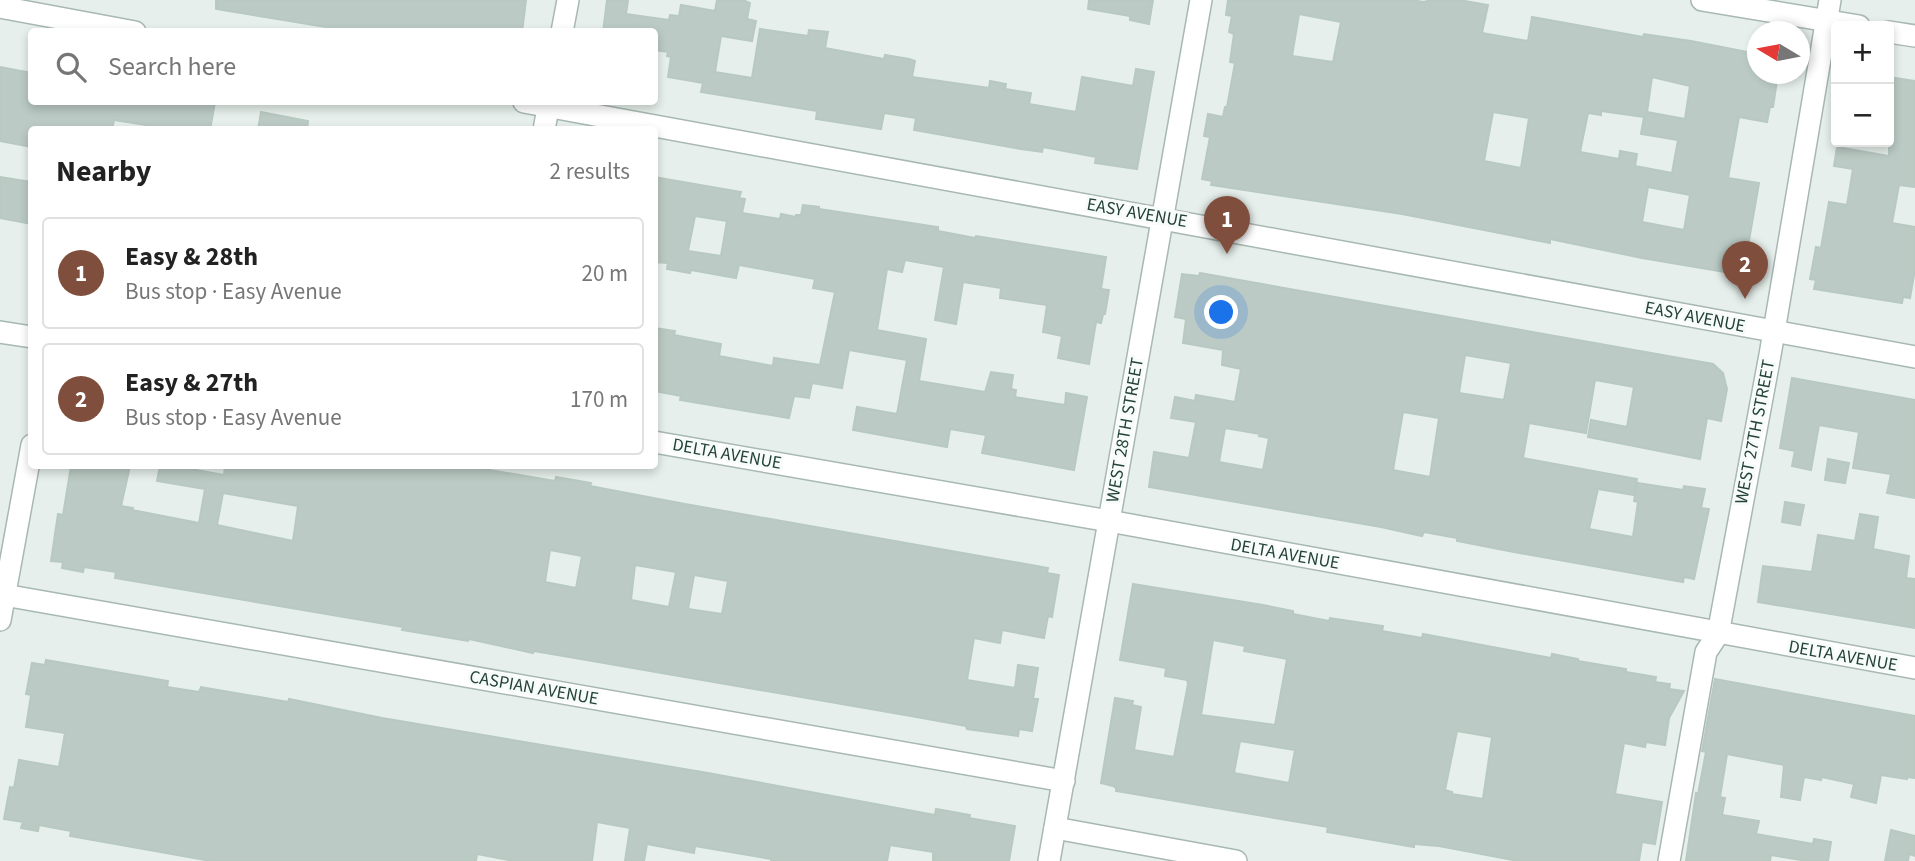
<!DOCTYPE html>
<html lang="en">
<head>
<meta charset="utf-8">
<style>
	body { margin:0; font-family:"Source Sans 3",sans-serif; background:#f6f6f6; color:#222 }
	.controls { position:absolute; right:21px; top:21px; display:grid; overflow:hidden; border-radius:7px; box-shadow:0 4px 10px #0003 }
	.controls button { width:63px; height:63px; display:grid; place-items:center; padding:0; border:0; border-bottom:2px solid #e0e0e0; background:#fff; color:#222; font:35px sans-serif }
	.compass { position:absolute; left:1747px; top:21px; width:63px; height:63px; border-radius:50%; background:#fff; box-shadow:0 4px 10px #0003; rotate:280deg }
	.you { position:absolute; left:1222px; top:313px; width:24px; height:24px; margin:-18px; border:5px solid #fff; border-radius:50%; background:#1a73e8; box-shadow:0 0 0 10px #1a73e833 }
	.badge { display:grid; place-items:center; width:46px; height:46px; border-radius:50%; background:#804e3d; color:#fff; font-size:23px; font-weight:700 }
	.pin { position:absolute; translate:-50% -58px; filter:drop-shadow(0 2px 4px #0008) }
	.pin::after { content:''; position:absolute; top:37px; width:24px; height:21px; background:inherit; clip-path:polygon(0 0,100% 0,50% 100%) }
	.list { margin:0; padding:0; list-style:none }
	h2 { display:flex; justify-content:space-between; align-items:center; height:91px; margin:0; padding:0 28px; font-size:30px }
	h2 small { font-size:23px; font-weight:400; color:#767676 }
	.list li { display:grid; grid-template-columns:46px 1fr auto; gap:21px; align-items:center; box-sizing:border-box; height:112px; margin:0 14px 14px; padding:0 14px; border:2px solid #e0e0e0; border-radius:7px }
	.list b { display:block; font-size:26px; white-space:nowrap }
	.list p { margin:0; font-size:23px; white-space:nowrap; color:#767676 }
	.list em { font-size:23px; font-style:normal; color:#767676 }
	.icon { flex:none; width:38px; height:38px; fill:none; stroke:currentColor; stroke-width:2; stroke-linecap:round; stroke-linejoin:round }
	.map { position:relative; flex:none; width:1915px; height:861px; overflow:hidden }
	.search { position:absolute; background:#fff; box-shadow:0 4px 10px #0003; left:28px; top:28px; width:630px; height:77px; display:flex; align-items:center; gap:18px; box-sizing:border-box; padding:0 24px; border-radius:7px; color:#767676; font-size:26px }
	.panel { position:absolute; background:#fff; box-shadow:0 4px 10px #0003; left:28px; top:126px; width:630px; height:343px; border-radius:7px }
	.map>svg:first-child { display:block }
	.building { fill:#bbcac4; stroke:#b8c9c2; stroke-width:2; fill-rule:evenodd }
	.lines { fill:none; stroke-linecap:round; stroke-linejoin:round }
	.minor-casing { stroke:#a8b8b2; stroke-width:24 }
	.minor { stroke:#fff; stroke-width:21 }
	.labels { text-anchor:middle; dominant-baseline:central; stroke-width:6; stroke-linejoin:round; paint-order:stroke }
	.street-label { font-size:18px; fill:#24423a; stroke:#f7fbf9 }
</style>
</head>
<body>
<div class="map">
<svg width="1915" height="861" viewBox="0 0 1915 861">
	<rect width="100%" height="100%" fill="#e6efeb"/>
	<g class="building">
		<path d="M216,0H526L522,32H325L326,27L216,9Z"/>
		<path d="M607,0H628L626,14L669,20L670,15L679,16L681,5L715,11L717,0H743L750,3L747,19L756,21L752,41L721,36L715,72L752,78L760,29L808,36L809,30L828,32L825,48L884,59L885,55L909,59L915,61L912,77L989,88L990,81L1006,84L1005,89L1031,93L1029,104L1076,112L1082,77L1133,86L1136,69L1154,72L1137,169L1095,163L1096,157L1043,147L1042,152L1021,149L914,130L916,118L884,113L881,129L816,119L817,111L701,92L703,83L668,77L671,57L667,56L668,52L654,50V32H603Z"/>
		<path d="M1089,0H1153L1149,24L1130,20V16L1088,9Z"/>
		<path d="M1228,0H1411L1424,2L1430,0H1459L1488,5L1482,33L1528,41L1532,17L1643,37L1644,34L1691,41L1758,54V74H1778L1773,107H1770L1767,122L1739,117L1728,178L1759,183L1743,275L1642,258L1550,239V243L1402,214L1211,185L1212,181L1202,179L1210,137L1204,136L1208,114L1223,117L1225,107H1227L1235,63L1230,62L1234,34L1229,32L1232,16L1226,15ZM1299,14L1341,22L1333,62L1292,56ZM1652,77L1690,86L1685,119L1647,112ZM1601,111L1644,117L1641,134L1678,140L1672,173L1635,166L1637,154L1620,151L1619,159L1580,152L1588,113L1601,115ZM1493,112L1529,118L1521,168L1484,161ZM1648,187L1690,195L1684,230L1642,222Z"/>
		<path d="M0,67L32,73V102H215L210,130H145L146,125L114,120L112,130H32V147L0,141Z"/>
		<path d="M1889,77L1915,81V187L1899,185L1892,223L1915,227V269L1910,298L1903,297L1902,303L1814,289L1816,280L1810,279L1816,247L1821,248L1829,202L1847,205L1853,169L1834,166L1837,147L1889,156Z"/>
		<path d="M261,112L308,121L307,130H258Z"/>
		<path d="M0,177L32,182V224L0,218Z"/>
		<path d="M654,177L741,192L739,198L745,199L742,213L780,219L781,214L796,217V215H801L803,205L819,207V209L938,227V231L975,238L976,236L1106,257L1101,289L1109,290L1105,314H1103L1101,323L1096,322L1089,364L1058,358L1062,336L1043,332L1047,305L1000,298L1001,288L963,282L956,324L935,320L944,267L905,260L902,272L887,269L877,330L926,339L919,381L985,392L991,372L1013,375L1011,389L1016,390L1015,397L1065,405L1066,393L1087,397L1074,470L982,453L986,435L950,429L947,447L853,430L857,407L897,414L907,360L849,350L842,388L812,383L809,398L794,396L789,418L680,400L681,396L654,391V328L675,331L674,335L721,344L719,356L773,366L774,358L820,365L835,292L813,288L815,279L739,265L736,278L691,270L690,273L667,269L668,263L654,262ZM695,216L727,221L721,256L688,251Z"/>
		<path d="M1200,273L1713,364L1723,373L1727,389L1721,421L1707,418L1700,459L1588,437L1591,420L1627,427L1634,387L1595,380L1586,433L1529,423L1523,458L1637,479L1634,495L1598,489L1589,529L1633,537L1638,502L1634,501L1637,483L1683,490L1684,486L1705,489L1701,508L1709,509L1694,579L1684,577L1683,582L1514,552L1457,541V538L1424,532L1422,536L1381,527L1149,487L1154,452L1189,458L1196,422L1171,418L1175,397L1195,401L1196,395L1235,402L1241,369L1222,365L1223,350L1183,343L1186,319L1175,317L1182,274L1199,276ZM1465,355L1511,363L1504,400L1459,393ZM1403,412L1439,418L1430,477L1393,470ZM1225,428L1260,434L1259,436L1269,438L1263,470L1219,462Z"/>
		<path d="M1792,378L1915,400V498L1887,493L1891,474L1853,468L1859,432L1819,425L1811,470L1792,466L1795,451L1780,448Z"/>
		<path d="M1828,459L1849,463L1845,483L1825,480Z"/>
		<path d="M71,466H130L121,506L133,508L132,510L199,523L205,489L157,481L160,466H179V467L224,475L225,466H466L555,481L556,477L591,483L590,486L685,504L1048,568L1047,573L1059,575L1052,617L1048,616L1044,638L1002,630L1000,643L974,638L967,680L1015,688L1018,665L1038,668L1033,699H1038L1032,731L1019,729L1018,736L967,729L966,726L911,716L575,658L534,651L533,653L469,639L468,641L402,630L403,627L115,578L116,572L84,567L83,572L62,568L63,562L51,561L58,514L63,515ZM223,493L298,506L293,541L217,525ZM550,550L582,556L576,588L545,582ZM635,565L676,572L669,607L631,600ZM694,575L728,581L722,614L688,609Z"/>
		<path d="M1785,502L1804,505L1800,525L1782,522Z"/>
		<path d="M1860,514L1878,517L1873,549L1909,556L1906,578L1915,579V628L1758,602L1763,566L1812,572L1818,535L1855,541Z"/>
		<path d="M1133,584L1263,605L1293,611V614L1329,621L1330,618L1383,626L1382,631L1422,638L1423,634L1551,658L1552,654L1578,659V661L1626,669V672L1656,677L1655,682L1670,684L1669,689L1684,691L1669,718L1665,745L1646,742L1645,747L1624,743L1615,794L1662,802L1655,844L1642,842L1639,861H1518L1439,846L1414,844V847L1327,832L1328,827L1116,791V788L1113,786L1101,783L1115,698L1133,701L1132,705L1141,707L1134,750L1174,757L1188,684L1187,680L1165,676L1166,668L1120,660ZM1213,640L1245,646L1244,651L1287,659L1275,725L1201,715ZM1457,731L1492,737L1483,799L1452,794V792L1445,790ZM1240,741L1295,750L1289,783L1234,773Z"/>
		<path d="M46,660L168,681L167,687L199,692L201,687L288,702L289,699L382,718L708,773L935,815L936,809L970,815L969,818L1015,826L1009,861H933V852L890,845L887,861H771V859L695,846L694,853L647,844L644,861H625L630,828L597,822L592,861H514L477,854L476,861H211L70,836L71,831L39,825L38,831L21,828L23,822L4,819L10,787L14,788L19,760L59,767L65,733L26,727L31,695L26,694L32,663L45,665Z"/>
		<path d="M1715,679L1915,716V778L1907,777V779L1881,775L1876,803L1851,797L1854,784L1822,777L1821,780L1804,777L1800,800L1781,797L1784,765L1727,754L1720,797L1725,798L1722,815L1759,821L1756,834L1813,844L1814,839L1831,842L1828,861H1807L1771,855L1770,861H1686L1696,793L1698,794L1706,752L1702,751Z"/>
		<path d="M1891,830L1915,836V856L1909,854L1908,861H1885Z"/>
	</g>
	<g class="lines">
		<defs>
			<g id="minor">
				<path d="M1702,0L1859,26"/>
				<path d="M0,7L135,32"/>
				<path d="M562,32L568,0"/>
				<path d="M1889,32L1915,36"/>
				<path d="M524,102L1915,357"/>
				<path d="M544,130L549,102"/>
				<path d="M0,332L32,337"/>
				<path d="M654,442L1109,521L1915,668"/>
				<path d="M4,595L1064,781"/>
				<path d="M0,620L32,445"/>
				<path d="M1055,828L1236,861"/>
				<path d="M1049,861L1201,0"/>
				<path d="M1669,861L1706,652L1718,634L1770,355L1830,0"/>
			</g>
		</defs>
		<use href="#minor" class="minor-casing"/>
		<use href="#minor" class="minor"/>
	</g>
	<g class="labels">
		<g class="street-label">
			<text transform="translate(1137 213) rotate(10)">EASY AVENUE</text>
			<text transform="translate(1695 317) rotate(11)">EASY AVENUE</text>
			<text transform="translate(1125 430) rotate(-80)">WEST 28TH STREET</text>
			<text transform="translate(1755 432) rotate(-79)">WEST 27TH STREET</text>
			<text transform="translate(727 454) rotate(10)">DELTA AVENUE</text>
			<text transform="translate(1285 554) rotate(10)">DELTA AVENUE</text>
			<text transform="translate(1843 656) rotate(10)">DELTA AVENUE</text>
			<text transform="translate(534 688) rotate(10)">CASPIAN AVENUE</text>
		</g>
	</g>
</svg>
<div class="controls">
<button>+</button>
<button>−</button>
</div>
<svg class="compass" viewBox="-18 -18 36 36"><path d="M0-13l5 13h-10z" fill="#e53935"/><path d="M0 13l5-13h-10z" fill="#767676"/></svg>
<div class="you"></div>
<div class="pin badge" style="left:1227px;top:254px">1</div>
<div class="pin badge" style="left:1745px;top:299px">2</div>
<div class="search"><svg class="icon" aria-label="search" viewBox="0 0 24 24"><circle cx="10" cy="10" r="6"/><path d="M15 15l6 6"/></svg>Search here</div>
<section class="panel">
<h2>Nearby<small>2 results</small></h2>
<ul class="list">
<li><span class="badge">1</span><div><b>Easy &amp; 28th</b><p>Bus stop · Easy Avenue</p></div><em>20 m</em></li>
<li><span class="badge">2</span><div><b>Easy &amp; 27th</b><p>Bus stop · Easy Avenue</p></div><em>170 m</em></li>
</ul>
</section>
</div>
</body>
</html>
